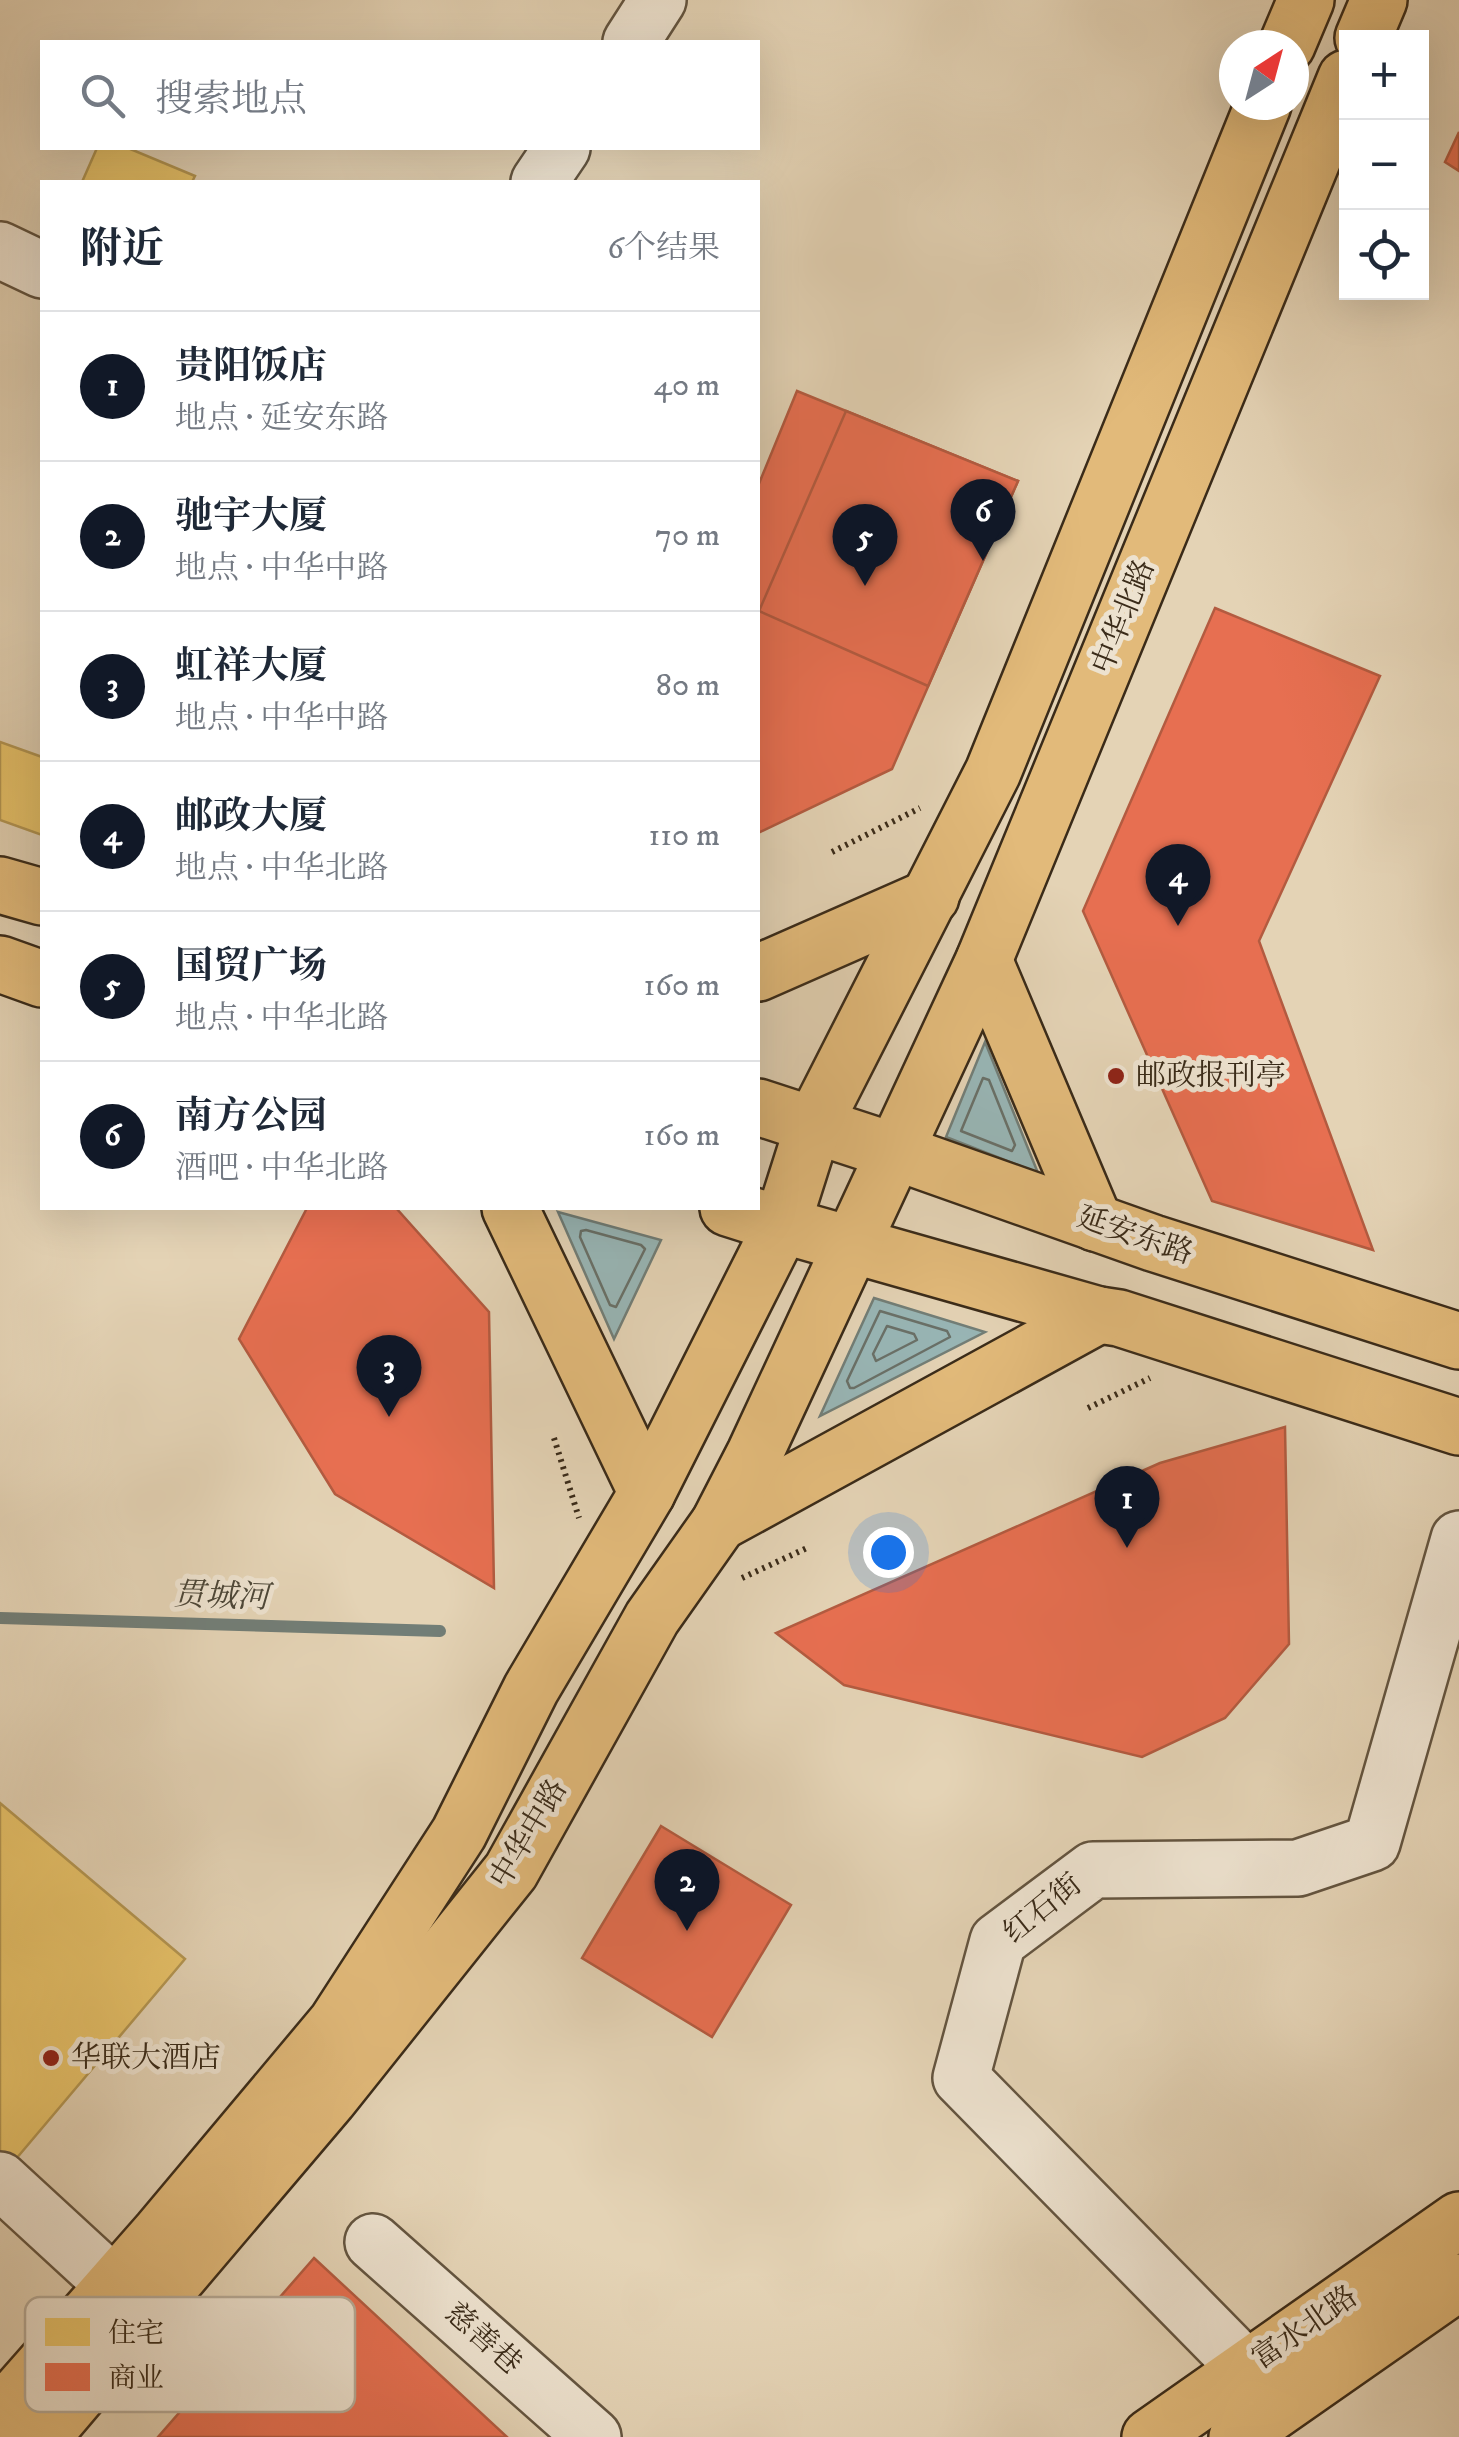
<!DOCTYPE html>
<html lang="zh">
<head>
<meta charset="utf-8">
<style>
	body { margin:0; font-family:"IM FELL DW Pica","Noto Serif SC",serif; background:#f2f2f3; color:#1f2937 }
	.controls { position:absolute; right:30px; top:30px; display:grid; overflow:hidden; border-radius:0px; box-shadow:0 10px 40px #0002 }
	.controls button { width:90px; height:90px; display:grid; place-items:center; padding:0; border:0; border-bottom:2px solid #e0e1e3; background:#fff; color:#1f2937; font:50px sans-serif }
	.compass { position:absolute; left:1219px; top:30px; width:90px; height:90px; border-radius:50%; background:#fff; box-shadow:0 10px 40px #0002; rotate:36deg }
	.you { position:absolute; left:888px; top:1552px; width:35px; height:35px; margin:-25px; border:8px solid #fff; border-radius:50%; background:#1a73e8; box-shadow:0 0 0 15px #1a73e833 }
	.badge { display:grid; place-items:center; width:65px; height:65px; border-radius:50%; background:#111827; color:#fff; font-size:32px; font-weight:700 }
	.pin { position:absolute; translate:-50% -82px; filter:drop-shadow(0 2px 5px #0008) }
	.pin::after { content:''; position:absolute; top:52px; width:35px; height:30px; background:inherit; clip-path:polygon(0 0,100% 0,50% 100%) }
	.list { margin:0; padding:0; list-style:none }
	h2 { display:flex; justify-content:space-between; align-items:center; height:130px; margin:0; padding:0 40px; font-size:42px }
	h2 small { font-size:32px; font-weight:400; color:#747a83 }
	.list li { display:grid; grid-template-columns:65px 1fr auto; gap:30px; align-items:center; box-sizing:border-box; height:150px; padding:0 40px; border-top:2px solid #e0e1e3 }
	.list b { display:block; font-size:38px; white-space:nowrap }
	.list p { margin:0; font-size:32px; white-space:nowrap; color:#747a83 }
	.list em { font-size:32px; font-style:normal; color:#747a83 }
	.icon { flex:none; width:55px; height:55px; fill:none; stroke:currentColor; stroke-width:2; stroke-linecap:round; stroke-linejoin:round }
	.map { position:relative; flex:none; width:1459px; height:2437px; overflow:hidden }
	.search { position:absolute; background:#fff; box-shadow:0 10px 40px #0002; left:40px; top:40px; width:720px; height:110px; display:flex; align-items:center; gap:25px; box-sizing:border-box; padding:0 35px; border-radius:0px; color:#747a83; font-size:38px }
	.panel { position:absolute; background:#fff; box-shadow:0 10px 40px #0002; left:40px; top:180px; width:720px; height:1030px; border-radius:0px }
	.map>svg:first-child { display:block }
	.water { fill:#98b6b6; stroke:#727e77; stroke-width:2.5 }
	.homes { fill:#e9c46a; stroke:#b49652; stroke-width:2.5 }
	.shops { fill:#e76f51; stroke:#b35b40; stroke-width:2.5 }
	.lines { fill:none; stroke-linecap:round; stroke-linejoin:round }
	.shore { stroke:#697068; stroke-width:2.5 }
	.stream { stroke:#727e77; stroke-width:12 }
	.minor-casing { stroke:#645540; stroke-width:60 }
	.major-casing { stroke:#3a2b19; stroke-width:60 }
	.path { stroke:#3a2b19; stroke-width:6; stroke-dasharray:2.5 5; stroke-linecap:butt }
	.minor { stroke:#ede2cf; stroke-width:55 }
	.major { stroke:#e2ba7a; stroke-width:55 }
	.poi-dot { fill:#8f2418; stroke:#ede2cf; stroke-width:4 }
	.labels { text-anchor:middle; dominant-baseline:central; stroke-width:10; stroke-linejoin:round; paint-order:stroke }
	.street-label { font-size:30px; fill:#3a2b19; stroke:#ede2cf }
	.poi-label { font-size:30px; fill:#3a2b19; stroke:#ede2cf; text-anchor:start }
	.water-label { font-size:32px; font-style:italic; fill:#4d4738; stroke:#ede2cf }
	.key { fill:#ede2cf; stroke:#b7ab98; stroke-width:2.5 }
	.key-label { font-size:28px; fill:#3a2b19 }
</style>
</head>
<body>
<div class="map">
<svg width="1459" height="2437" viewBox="0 0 1459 2437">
	<rect width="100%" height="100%" fill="#e4d3b5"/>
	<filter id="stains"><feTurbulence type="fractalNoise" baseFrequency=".002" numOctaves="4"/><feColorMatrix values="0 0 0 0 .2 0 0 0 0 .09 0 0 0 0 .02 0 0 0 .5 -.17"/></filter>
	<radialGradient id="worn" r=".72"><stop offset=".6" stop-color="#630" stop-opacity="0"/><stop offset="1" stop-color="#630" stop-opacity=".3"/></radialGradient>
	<g class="water">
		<path d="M985,1042L1038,1173L946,1137Z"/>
		<path d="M558,1212L661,1240L614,1339Z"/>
		<path d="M874,1298L985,1332L820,1416Z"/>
	</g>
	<g class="homes">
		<path d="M97,148H128L195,176L192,182H82Z"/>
		<path d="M0,742L42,757V835L0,820Z"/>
		<path d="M0,1803L185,1959L10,2166L0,2157Z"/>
	</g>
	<g class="shops">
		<path d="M1459,132V171L1445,162Z"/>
		<path d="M797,391L1018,481L892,769L758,833V486Z"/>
		<path d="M846,411L1018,481L928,686L759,611Z"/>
		<path d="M1215,608L1380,676L1259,941L1373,1250L1212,1201L1083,911Z"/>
		<path d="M307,1208H396L489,1312L494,1588L335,1494L239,1339Z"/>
		<path d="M1285,1427L1289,1644L1225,1718L1142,1757L844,1685L776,1633L1160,1463Z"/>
		<path d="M661,1826L791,1905L712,2037L582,1958Z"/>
		<path d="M314,2258L507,2437H158Z"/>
	</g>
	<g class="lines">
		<g class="shore">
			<path d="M983,1078L989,1080L1015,1145L1012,1151L961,1131Z"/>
			<path d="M586,1230L641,1245L645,1249L616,1307L610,1305L580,1237L581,1231Z"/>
			<path d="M880,1311L947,1331L950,1337L854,1388H850L847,1381Z"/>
			<path d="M887,1326L914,1334L917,1340L876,1361L873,1354Z"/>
		</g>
		<path class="stream" d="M0,1618L440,1631"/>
		<defs>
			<g id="minor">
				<path d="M631,42L658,0"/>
				<path d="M539,182L562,148"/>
				<path d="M0,250L42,270"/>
				<path d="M0,2180L114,2285"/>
				<path d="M373,2242L593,2437"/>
				<path d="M1247,2369L961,2078L998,1941L1093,1870L1298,1868L1372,1843L1459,1539"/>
			</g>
			<g id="major">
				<path d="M1363,38L1379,0"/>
				<path d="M1287,45L1306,0"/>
				<path d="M0,885L42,897"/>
				<path d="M984,960L1095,1223"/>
				<path d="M0,964L42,979"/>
				<path d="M758,973L931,897"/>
				<path d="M758,1107L893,1151L1153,1243L1459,1341"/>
				<path d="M510,1208L647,1493"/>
				<path d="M728,1208L782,1225L1099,1315L1119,1318L1459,1427"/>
				<path d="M719,1523L1099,1315"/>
				<path d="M0,2415L160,2233L336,2023L459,1833L531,1689L647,1493L782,1225L814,1124L993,772L1263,105"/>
				<path d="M42,2437L329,2099L511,1871L652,1618L719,1523L755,1453L984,960L1346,78"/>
				<path d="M1150,2437L1459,2220"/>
				<path d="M1237,2437L1459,2282"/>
			</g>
		</defs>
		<use href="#minor" class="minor-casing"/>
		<use href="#major" class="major-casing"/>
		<g class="path">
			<path d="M832,852L920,808"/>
			<path d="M1088,1408L1150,1378"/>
			<path d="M554,1438L579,1518"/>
			<path d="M742,1578L809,1547"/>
		</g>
		<use href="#minor" class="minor"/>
		<use href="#major" class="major"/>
	</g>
	<g class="poi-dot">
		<circle cx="1116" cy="1076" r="10"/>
		<circle cx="51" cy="2058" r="10"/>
	</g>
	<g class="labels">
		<g class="street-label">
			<text transform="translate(1124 617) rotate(-68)">中华北路</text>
			<text transform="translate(1135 1236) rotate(19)">延安东路</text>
			<text transform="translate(529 1834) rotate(-59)">中华中路</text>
			<text transform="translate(1043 1909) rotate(-39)">红石街</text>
			<text transform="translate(1305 2328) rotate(-35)">富水北路</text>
			<text transform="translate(483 2339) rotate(42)">慈善巷</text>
		</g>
		<g class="poi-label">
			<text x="1136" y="1076">邮政报刊亭</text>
			<text x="71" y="2058">华联大酒店</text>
		</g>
		<g class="water-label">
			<text transform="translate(221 1597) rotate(2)">贯城河</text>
		</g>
	</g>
	<rect x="25" y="2297" width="330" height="115" rx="15" class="key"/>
	<rect x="45" y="2318" width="45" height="28" fill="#e9c46a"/>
	<rect x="45" y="2363" width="45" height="28" fill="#e76f51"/>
	<g class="key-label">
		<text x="108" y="2342">住宅</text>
		<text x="108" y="2387">商业</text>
	</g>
	<rect width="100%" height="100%" filter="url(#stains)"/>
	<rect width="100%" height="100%" fill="url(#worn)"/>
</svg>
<div class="controls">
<button>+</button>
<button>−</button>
<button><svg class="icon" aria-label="locate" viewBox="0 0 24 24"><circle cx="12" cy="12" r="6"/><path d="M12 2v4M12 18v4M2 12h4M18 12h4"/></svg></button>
</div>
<svg class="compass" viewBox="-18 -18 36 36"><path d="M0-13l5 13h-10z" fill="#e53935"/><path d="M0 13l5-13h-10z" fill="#747a83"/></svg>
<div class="you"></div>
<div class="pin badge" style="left:1127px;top:1548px">1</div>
<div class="pin badge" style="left:687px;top:1931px">2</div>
<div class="pin badge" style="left:389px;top:1417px">3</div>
<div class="pin badge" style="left:1178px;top:926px">4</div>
<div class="pin badge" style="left:865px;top:586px">5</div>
<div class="pin badge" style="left:983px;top:561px">6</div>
<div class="search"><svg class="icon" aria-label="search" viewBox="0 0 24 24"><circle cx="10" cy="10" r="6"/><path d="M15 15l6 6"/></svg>搜索地点</div>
<section class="panel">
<h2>附近<small>6个结果</small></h2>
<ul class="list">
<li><span class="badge">1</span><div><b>贵阳饭店</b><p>地点 · 延安东路</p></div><em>40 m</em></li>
<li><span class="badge">2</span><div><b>驰宇大厦</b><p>地点 · 中华中路</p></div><em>70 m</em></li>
<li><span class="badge">3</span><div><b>虹祥大厦</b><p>地点 · 中华中路</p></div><em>80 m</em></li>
<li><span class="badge">4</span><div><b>邮政大厦</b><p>地点 · 中华北路</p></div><em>110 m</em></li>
<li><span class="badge">5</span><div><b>国贸广场</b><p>地点 · 中华北路</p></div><em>160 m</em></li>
<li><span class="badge">6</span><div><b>南方公园</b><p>酒吧 · 中华北路</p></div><em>160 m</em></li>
</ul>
</section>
</div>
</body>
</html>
